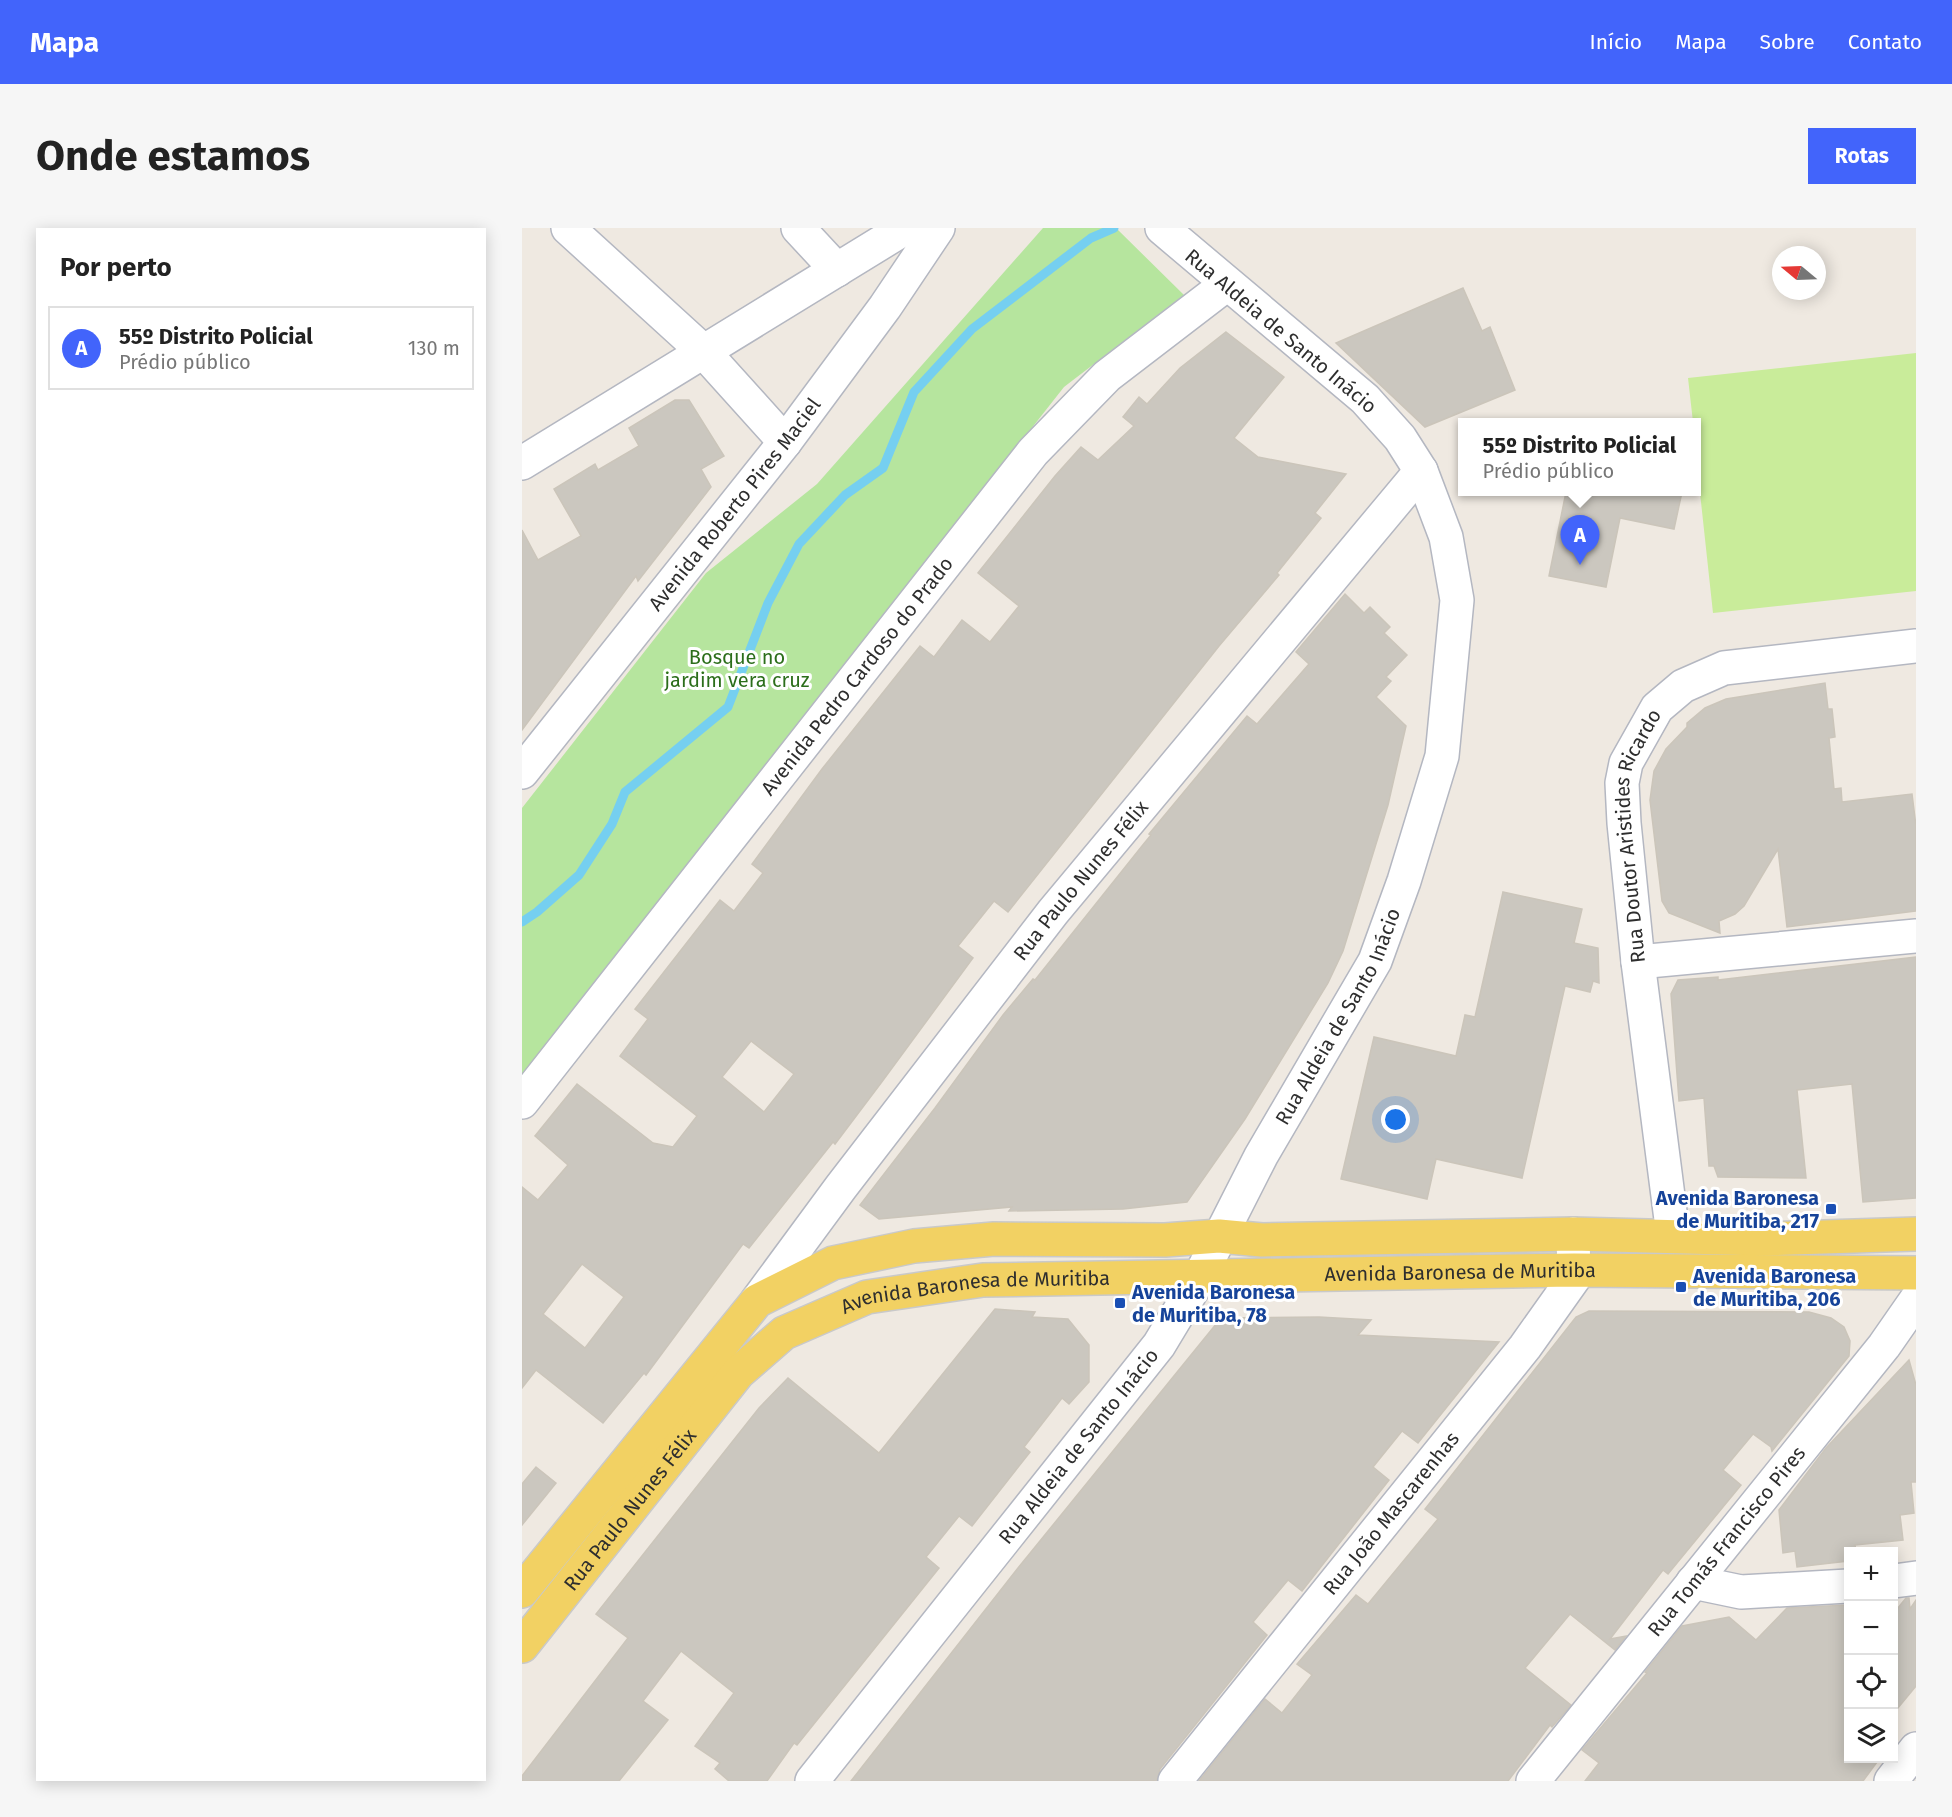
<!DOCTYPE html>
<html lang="pt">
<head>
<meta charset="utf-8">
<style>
	body { margin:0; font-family:"Fira Sans",sans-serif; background:#f6f6f6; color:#222 }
	.controls { position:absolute; right:18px; bottom:18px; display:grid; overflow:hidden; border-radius:0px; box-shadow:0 3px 15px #0003 }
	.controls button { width:54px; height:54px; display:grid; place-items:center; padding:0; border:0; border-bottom:2px solid #e0e0e0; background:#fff; color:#222; font:30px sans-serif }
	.compass { position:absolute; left:1250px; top:18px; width:54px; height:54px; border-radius:50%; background:#fff; box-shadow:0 3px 15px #0003; rotate:289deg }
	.you { position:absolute; left:874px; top:892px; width:21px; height:21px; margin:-15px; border:4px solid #fff; border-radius:50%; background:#1a73e8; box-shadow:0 0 0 9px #1a73e833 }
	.badge { display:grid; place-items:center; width:39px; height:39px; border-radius:50%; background:#4264fb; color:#fff; font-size:20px; font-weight:700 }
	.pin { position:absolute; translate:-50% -50px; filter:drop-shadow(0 2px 3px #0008) }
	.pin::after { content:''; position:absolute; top:32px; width:21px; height:18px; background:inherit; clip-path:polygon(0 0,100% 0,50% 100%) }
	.popup { position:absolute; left:936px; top:190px; width:243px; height:78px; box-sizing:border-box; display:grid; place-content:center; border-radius:0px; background:#fff; filter:drop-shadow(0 2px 4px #0005); font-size:20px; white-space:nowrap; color:#767676 }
	.popup b { font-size:22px; color:#222 }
	.popup::after { content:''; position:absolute; left:50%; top:100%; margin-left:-12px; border:12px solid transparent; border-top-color:#fff }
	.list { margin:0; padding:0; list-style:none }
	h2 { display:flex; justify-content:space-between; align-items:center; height:78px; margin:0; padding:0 24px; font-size:26px }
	h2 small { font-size:20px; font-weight:400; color:#767676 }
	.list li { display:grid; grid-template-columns:39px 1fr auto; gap:18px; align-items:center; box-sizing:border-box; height:84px; margin:0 12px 12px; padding:0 12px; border:2px solid #e0e0e0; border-radius:0px }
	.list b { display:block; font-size:22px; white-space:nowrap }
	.list p { margin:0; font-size:20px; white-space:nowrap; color:#767676 }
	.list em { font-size:20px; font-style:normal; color:#767676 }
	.icon { flex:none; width:33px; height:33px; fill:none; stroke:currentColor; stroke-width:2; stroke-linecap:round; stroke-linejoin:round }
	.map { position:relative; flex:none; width:1394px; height:1553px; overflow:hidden; border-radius:0px }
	header { display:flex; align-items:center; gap:36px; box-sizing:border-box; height:84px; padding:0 30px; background:#4264fb; color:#fff }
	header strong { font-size:28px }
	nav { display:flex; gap:33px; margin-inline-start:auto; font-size:21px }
	.intro { display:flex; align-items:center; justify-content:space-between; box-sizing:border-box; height:144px; padding:0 36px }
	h1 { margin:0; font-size:42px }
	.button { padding:15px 27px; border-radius:0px; background:#4264fb; color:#fff; font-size:21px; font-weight:700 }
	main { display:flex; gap:36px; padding:0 36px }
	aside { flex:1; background:#fff; border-radius:0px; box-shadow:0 3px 15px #0003 }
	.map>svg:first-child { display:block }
	.green { fill:#b6e59e }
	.pitch { fill:#c9ec9a }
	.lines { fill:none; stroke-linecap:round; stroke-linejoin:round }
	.stream { stroke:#75cff0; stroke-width:9 }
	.building { fill:#cbc7bf; stroke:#cbc5ba; stroke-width:1.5; fill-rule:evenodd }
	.minor-casing { stroke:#b4b7c1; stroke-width:36 }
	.major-casing { stroke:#c9c9c9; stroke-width:36 }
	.minor { stroke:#fff; stroke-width:33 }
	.major { stroke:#f2d163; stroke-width:33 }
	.transit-dot { fill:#1a4fb4; stroke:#fff; stroke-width:2 }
	.labels { text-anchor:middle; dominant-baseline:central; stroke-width:6; stroke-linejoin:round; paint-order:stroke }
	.street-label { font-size:20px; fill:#2e2e2e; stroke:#fff }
	.park-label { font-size:20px; fill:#2c6e1b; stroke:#fff }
	.transit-label { font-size:20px; font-weight:bold; fill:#164399; stroke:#fff; text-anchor:start }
</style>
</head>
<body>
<header>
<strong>Mapa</strong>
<nav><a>Início</a><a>Mapa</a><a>Sobre</a><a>Contato</a></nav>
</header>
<div class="intro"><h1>Onde estamos</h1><a class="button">Rotas</a></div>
<main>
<aside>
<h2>Por perto<small></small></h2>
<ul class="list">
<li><span class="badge">A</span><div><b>55º Distrito Policial</b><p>Prédio público</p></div><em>130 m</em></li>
</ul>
</aside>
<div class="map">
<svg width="1394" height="1553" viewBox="0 0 1394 1553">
	<rect width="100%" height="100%" fill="#efe9e1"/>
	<path class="green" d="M521,0H594L662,67L542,159L0,848V580L184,345L295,256Z"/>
	<path class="pitch" d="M1394,125V363L1191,385L1175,237V194H1171L1166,150Z"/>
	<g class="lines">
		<path class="stream" d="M0,694L15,684L57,647L90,596L103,564L206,479L246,375L277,316L323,267L361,240L392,164L450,101L569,10L592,0"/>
	</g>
	<g class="building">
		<path d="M941,60L960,103L968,99L993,162L903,199L814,115Z"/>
		<path d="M704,104L762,149L712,210L736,229L824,246L793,285L799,290L755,345L757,347L697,418L486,684L472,673L436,718L451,730L359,855L313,916L311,914L227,1020L221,1016L124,1147L122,1145L81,1195L14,1142L0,1160V959L16,972L46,937L13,908L55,856L131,915L151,919L175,888L98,828L126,791L113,781L198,672L212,683L241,645L230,636L300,541L398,418L412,429L440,392L468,414L497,378L456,345L533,248L559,219L576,232L612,198L601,189L617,169L625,176L658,140ZM229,813L272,846L242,884L200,849ZM60,1036L102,1069L63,1120L21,1086Z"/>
		<path d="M153,172H167L202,228L179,241L189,259L116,353L114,348L0,502V302L16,332L59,308L32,261L73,236L76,242L117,218L107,200Z"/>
		<path d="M1044,264H1160L1152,301L1098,290L1084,359L1027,348Z"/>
		<path d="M823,366L842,385L848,379L868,399L862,405L885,427L864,449L869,453L854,469L884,498L866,577L821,723L806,755L723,891L665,974L601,981L487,983L490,979L357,991L338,977L413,880L481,787L511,751L513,752L620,618L629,607L627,606L725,488L735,496L787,436L774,424Z"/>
		<path d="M1303,455L1306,481H1310L1313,509L1307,510L1312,561L1319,560L1320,574L1390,566L1394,598V683L1265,699L1256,621L1222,678L1213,686L1197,693L1198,705L1147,685L1140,673L1128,572L1132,543L1144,521L1165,499V495L1183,480L1204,471Z"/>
		<path d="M981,664L1060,681L1052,715L1076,720L1077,755L1071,753L1068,764L1043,758L1000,950L914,931L905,971L819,951L852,809L934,828L943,787L953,789Z"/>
		<path d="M1394,729V970L1341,974L1330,856L1275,862L1284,950L1196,949L1192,938H1187L1182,870L1157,873L1149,766L1156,752L1196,749V752Z"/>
		<path d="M473,1081L513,1084L510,1089L546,1091L567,1117V1154L547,1176L540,1170L502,1219L508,1224L450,1298L437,1288L404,1329L417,1340L275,1517L272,1515L245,1553H207L193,1541L198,1535L173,1518L212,1465L159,1423L121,1473L146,1492L97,1553H0V1548L106,1410L74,1386L237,1180L266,1150L357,1225Z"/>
		<path d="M1067,1083L1287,1084L1309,1090L1322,1099L1328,1113L1327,1128L1250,1223L1249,1219L1231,1206L1201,1242L1219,1257L1146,1346L1141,1342L1088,1411L1104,1408L1093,1422L1048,1386L1003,1440L1049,1477L1030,1499L1028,1497L986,1553H677L743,1471L760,1485L790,1447L775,1436L834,1367L846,1376L916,1291L903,1281L1054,1089Z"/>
		<path d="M797,1089L849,1092L836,1107L977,1114L896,1215L880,1203L851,1239L867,1252L780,1363L766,1352L731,1394L745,1407L638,1541L635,1553H329L496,1340L699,1090Z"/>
		<path d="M1387,1132L1394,1157V1254H1389L1392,1285L1378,1287L1381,1312L1333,1317L1334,1323H1326V1333L1275,1339L1273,1323L1261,1325L1257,1282L1304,1220Z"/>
		<path d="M14,1239L34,1255L0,1297V1256Z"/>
		<path d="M1384,1370H1387L1388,1381L1394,1372V1458L1371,1486V1386Z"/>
		<path d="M1326,1377V1530H1358L1341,1553H1063L1077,1535L1060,1522L1125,1445L1123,1444L1160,1398L1207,1389L1234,1412L1265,1380Z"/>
	</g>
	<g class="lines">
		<defs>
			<g id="minor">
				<path d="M46,0L181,123L263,214"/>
				<path d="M276,0L315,42"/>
				<path d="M0,235L383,0"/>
				<path id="s1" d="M0,544L263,214L363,79L416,0"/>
				<path d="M1116,734L1394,708"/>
				<path id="s2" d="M0,874L511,224L585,148L705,56"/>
				<path id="s3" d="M1151,1007L1116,734L1102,595L1100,555L1104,535L1135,480L1161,458L1202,440L1394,418"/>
				<path id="s4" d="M235,1073L319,959L531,684L899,243"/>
				<path d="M1372,1353L1394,1350"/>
				<path d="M1171,1354L1219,1364L1326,1358"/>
				<path id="s5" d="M290,1553L637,1117L675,1054L739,928L853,733L882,653L920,528L935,372L924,309L899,243L878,210L843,171L640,0"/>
				<path id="s6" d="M653,1553L1003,1119L1052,1050L1051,1006"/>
				<path id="s7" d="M1011,1553L1362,1118L1394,1072"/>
				<path d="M1369,1553L1394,1521"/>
			</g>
			<g id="major">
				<path d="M0,1363L235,1073L311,1035L392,1018L472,1011L643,1012L697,1008L740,1012L1051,1006L1239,1011L1394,1006"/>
				<path id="s8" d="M0,1418L216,1145L262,1105L345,1069L461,1052L1052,1042L1394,1045"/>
			</g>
		</defs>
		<use href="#minor" class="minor-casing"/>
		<use href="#major" class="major-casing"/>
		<use href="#minor" class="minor"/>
		<use href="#major" class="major"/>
	</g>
	<g class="transit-dot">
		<rect x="1303" y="975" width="12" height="12" rx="3"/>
		<rect x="1153" y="1053" width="12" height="12" rx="3"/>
		<rect x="592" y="1069" width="12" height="12" rx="3"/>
	</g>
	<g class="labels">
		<g class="street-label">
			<text transform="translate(759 103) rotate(40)">Rua Aldeia de Santo Inácio</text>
			<text stroke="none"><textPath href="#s1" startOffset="342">Avenida Roberto Pires Maciel</textPath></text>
			<text stroke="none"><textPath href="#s2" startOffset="542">Avenida Pedro Cardoso do Prado</textPath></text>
			<text stroke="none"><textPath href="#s3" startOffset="405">Rua Doutor Aristides Ricardo</textPath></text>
			<text stroke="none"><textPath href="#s4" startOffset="531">Rua Paulo Nunes Félix</textPath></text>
			<text stroke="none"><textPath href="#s5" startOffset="932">Rua Aldeia de Santo Inácio</textPath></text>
			<text stroke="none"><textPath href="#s8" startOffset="1094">Avenida Baronesa de Muritiba</textPath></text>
			<text stroke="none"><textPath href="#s8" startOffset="608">Avenida Baronesa de Muritiba</textPath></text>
			<text stroke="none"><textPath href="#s5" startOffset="428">Rua Aldeia de Santo Inácio</textPath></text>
			<text stroke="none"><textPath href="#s8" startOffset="174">Rua Paulo Nunes Félix</textPath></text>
			<text stroke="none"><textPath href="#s6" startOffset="344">Rua João Mascarenhas</textPath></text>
			<text stroke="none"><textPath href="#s7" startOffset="308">Rua Tomás Francisco Pires</textPath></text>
		</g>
		<g class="park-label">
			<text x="215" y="429">Bosque no<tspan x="215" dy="23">jardim vera cruz</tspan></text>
		</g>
		<g class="transit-label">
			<text x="1297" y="970" text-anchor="end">Avenida Baronesa<tspan x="1297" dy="23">de Muritiba, 217</tspan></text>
			<text x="1171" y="1048">Avenida Baronesa<tspan x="1171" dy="23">de Muritiba, 206</tspan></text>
			<text x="610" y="1064">Avenida Baronesa<tspan x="610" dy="23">de Muritiba, 78</tspan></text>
		</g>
	</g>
</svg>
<div class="controls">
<button>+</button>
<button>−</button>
<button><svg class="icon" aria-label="locate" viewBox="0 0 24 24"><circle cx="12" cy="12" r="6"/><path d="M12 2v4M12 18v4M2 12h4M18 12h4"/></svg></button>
<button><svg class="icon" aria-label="layers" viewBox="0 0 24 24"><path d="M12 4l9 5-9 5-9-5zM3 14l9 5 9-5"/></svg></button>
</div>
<svg class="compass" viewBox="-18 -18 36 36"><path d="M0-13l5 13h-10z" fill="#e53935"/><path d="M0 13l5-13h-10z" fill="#767676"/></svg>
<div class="you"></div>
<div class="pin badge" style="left:1058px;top:337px">A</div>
<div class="popup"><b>55º Distrito Policial</b>Prédio público</div>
</div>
</main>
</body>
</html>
